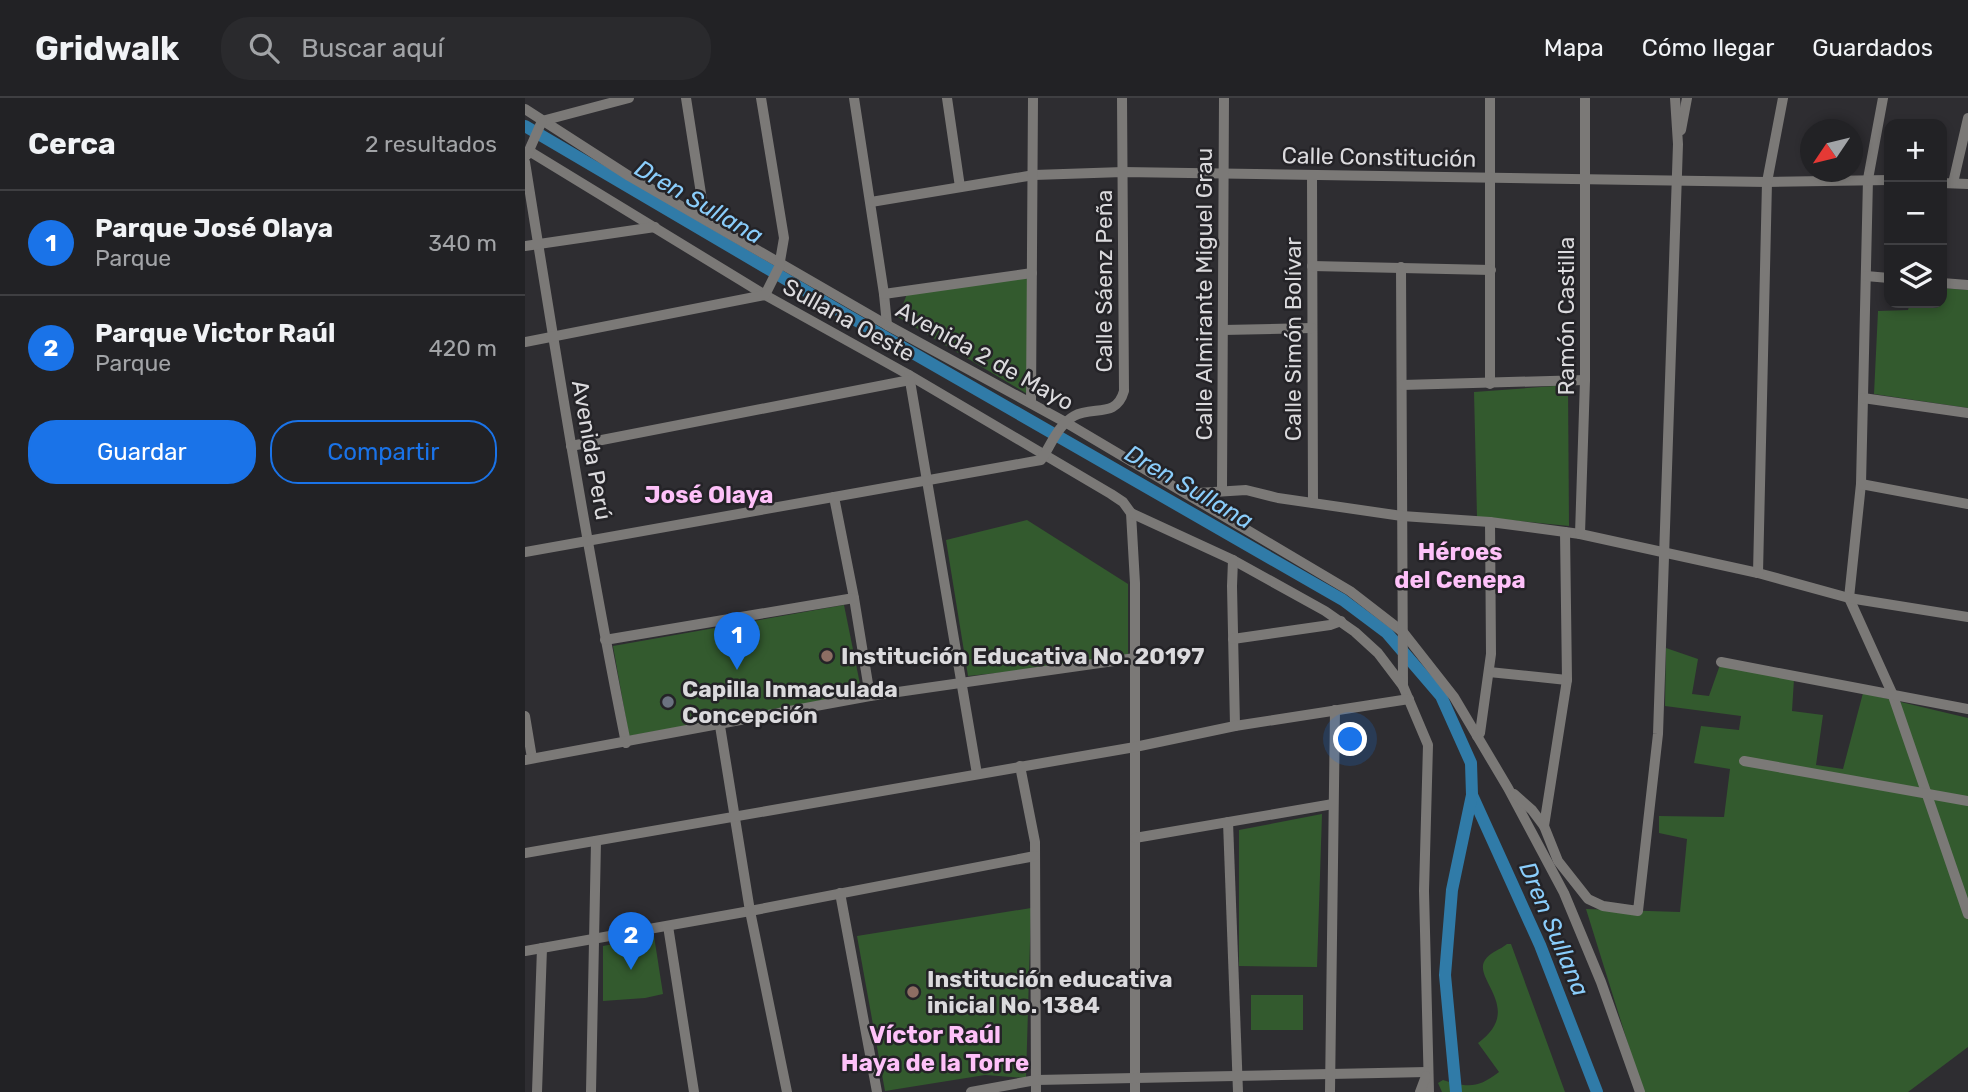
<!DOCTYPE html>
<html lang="es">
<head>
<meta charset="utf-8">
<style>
	body { margin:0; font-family:Rubik,sans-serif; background:#2a2a2d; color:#f1f3f6 }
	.controls { position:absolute; right:21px; top:21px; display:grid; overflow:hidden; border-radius:14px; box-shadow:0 4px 10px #0003 }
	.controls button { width:63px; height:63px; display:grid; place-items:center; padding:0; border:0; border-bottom:2px solid #3f3f42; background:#222225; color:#f1f3f6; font:35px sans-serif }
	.compass { position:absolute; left:1275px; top:21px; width:63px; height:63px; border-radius:50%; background:#222225; box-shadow:0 4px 10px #0003; rotate:235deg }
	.you { position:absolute; left:826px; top:642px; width:24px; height:24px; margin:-18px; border:5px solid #fff; border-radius:50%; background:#1a73e8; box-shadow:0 0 0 10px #1a73e833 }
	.badge { display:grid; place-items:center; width:46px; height:46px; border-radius:50%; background:#1a73e8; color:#fff; font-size:23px; font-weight:700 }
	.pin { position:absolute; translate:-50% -58px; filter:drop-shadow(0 2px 4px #0008) }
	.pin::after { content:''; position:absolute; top:37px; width:24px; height:21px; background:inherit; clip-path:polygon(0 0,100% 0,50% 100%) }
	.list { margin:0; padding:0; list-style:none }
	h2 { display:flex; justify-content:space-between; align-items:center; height:91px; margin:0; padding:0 28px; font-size:30px }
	h2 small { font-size:23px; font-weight:400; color:#a2a4a7 }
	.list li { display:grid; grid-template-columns:46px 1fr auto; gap:21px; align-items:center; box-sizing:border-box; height:105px; padding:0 28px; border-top:2px solid #3f3f42 }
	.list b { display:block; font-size:26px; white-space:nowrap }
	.list p { margin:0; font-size:23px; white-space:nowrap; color:#a2a4a7 }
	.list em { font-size:23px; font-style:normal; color:#a2a4a7 }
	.actions { display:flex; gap:14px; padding:21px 28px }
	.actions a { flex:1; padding:16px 0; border:2px solid #1a73e8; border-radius:28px; text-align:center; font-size:24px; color:#1a73e8 }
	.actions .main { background:#1a73e8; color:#fff }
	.icon { flex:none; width:38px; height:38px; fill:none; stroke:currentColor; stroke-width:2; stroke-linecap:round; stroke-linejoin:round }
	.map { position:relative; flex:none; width:1443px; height:994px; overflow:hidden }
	header { display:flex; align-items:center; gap:42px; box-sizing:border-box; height:98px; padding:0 35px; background:#222225; border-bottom:2px solid #3f3f42 }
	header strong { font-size:33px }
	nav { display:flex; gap:38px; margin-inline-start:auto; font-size:24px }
	.search { width:490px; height:63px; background:#2a2a2d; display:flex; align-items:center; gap:18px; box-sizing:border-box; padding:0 24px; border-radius:28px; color:#a2a4a7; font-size:26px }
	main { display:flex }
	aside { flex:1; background:#222225 }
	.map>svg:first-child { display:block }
	.green { fill:#335a2e }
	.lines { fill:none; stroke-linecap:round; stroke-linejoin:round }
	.canal { stroke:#307ba8; stroke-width:12 }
	.minor { stroke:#7b7977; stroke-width:10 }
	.education-dot { fill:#8d6e63; stroke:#242327; stroke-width:2.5 }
	.worship-dot { fill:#6b7280; stroke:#242327; stroke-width:2.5 }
	.labels { text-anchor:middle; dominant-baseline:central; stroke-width:5; stroke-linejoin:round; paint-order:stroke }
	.street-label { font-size:23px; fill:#dbdadd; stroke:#242327 }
	.poi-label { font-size:23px; font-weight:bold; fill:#dbdadd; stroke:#242327; text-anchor:start }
	.water-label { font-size:24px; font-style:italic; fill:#8acdfb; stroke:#242327 }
	.neighbourhood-label { font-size:24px; font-weight:bold; fill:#fec1f9; stroke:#242327 }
</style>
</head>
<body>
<header>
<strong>Gridwalk</strong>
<div class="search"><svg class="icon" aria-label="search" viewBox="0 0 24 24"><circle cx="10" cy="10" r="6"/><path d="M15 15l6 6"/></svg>Buscar aquí</div>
<nav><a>Mapa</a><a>Cómo llegar</a><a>Guardados</a></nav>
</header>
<main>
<aside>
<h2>Cerca<small>2 resultados</small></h2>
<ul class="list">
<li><span class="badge">1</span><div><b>Parque José Olaya</b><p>Parque</p></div><em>340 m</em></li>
<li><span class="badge">2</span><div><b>Parque Victor Raúl</b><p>Parque</p></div><em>420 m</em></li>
</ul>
<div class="actions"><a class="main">Guardar</a><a>Compartir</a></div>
</aside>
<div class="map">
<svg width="1443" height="994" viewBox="0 0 1443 994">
	<rect width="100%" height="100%" fill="#2e2d31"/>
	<g class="green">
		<path d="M502,180L504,297L373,219L382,196Z"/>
		<path d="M1417,190L1443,192V310L1349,296L1353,213L1383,212L1385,205H1417Z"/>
		<path d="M1043,287L1044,428L952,419L949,294Z"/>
		<path d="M502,422L603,486V561L443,578L421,442Z"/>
		<path d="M319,507L337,596L104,638L88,548Z"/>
		<path d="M1141,550L1173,561L1167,596L1184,598L1196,564L1269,581L1267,613L1298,617L1291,667L1318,671L1338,595L1443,620V949L1383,994H1118L1061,811L1155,814L1162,741L1134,735V718L1199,719L1205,671L1169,665L1176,628L1214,632L1216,618L1140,608Z"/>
		<path d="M797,716L792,869L714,868V732Z"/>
		<path d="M506,810L501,980L460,977L360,993L332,838Z"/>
		<path d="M129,838L138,896L120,900L78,903V848Z"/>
		<path d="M982,846H986L1040,994H917L913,985L918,982C944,990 953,990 974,974L953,945C1000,911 947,881 960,862C965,854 975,852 982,846Z"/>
		<rect x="726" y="897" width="52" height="35"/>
	</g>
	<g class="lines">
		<g class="canal">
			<path d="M0,28L313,212L818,502L862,535L916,598L946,665L947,697L1015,847L1072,994"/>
			<path d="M931,994L920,877L927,792L947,697"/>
		</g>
		<g class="minor">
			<path d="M161,0L180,121"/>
			<path d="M329,0L359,196L362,227"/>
			<path d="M422,0L435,89"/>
			<path d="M965,0V286"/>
			<path d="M1358,0L1343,81L1336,386L1324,500L1367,595L1443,816"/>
			<path d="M0,11L104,78L362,227L540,324L825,493L878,534L929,599L983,690L1039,795L1076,884L1115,994"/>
			<path d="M17,23L104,0"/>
			<path d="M1156,32L1162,0"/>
			<path d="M4,53L240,197L384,277L586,396L598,404L606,415L610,485V994"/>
			<path d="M2,57L17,23"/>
			<path d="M0,64C31,258 62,452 101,645"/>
			<path d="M787,77L788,405"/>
			<path d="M1417,85L1443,86"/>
			<path d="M1428,85L1443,20"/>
			<path d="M346,104L509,77L598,74L1242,84L1364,82"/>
			<path d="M0,148L130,129"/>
			<path d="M787,168L966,172"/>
			<path d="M876,169L878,588"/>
			<path d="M1341,178L1364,180"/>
			<path d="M1417,185L1443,187"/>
			<path d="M359,196L507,175"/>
			<path d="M698,232L787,230"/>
			<path d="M0,244L240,197L254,169L259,140L236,0"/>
			<path d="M384,277L452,676"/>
			<path d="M877,287L1060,282"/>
			<path d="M1338,300L1443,315"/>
			<path d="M506,305L508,0"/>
			<path d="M46,348L385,282"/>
			<path d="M1336,386L1443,406"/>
			<path d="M697,392L699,0"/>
			<path d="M658,393L673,395L721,392L753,400L877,418L965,424L1055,436L1233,475L1324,500L1443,519"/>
			<path d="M309,399L329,500L345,598"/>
			<path d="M606,415L708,462L800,513L830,534L853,555L878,588L903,647L899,793L904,994"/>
			<path d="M1055,436L1060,282V0"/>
			<path d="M0,454L516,362C526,347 533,327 549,318C568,307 591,321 599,293L597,0"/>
			<path d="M708,462L707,488L710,628"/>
			<path d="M1233,475L1242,84L1258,0"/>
			<path d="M708,541L805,527L816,523"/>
			<path d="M80,542L329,500"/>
			<path d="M1196,564L1443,611"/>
			<path d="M964,574L1042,582"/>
			<path d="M0,618L7,660"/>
			<path d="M195,628L225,813L262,994"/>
			<path d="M952,638L955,635L966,556L965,424"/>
			<path d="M0,662L345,598L610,560"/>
			<path d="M1219,663L1443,703"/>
			<path d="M495,668L510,744L511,994"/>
			<path d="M989,696L1007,712L1019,728L1033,763L1063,801L1078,808L1113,813L1133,636L1153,46L1150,0"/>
			<path d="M703,724L713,994"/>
			<path d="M1019,728L1042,582L1040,434"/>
			<path d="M610,740L808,706"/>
			<path d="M0,755L610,649L710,628L884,601"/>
			<path d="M315,795L352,994"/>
			<path d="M143,828L169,994"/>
			<path d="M0,853L225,813L510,758"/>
			<path d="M12,994L17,850"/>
			<path d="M66,994L71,743"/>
			<path d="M446,994L511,982L902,974"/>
			<path d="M805,994L810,612"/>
			<path d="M895,994L901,978"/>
		</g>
	</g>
	<g class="education-dot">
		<circle cx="302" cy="558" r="7"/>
		<circle cx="388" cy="894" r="7"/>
	</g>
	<circle class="worship-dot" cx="143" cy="604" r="7"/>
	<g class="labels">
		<g class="street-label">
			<text transform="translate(854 59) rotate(1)">Calle Constitución</text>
			<text transform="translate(579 183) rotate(-90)">Calle Sáenz Peña</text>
			<text transform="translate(679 196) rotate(-90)">Calle Almirante Miguel Grau</text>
			<text transform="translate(1041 218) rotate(-90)">Ramón Castilla</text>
			<text transform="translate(324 222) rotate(29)">Sullana Oeste</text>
			<text transform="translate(768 241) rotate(-90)">Calle Simón Bolívar</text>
			<text transform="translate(460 258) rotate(29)">Avenida 2 de Mayo</text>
			<text transform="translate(67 352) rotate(80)">Avenida Perú</text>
		</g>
		<g class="poi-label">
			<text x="316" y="558">Institución Educativa No. 20197</text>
			<text x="157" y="591">Capilla Inmaculada<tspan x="157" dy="26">Concepción</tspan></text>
			<text x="402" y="881">Institución educativa<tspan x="402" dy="26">inicial No. 1384</tspan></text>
		</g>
		<g class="water-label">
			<text transform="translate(174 104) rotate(30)">Dren Sullana</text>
			<text transform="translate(664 389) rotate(30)">Dren Sullana</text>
			<text transform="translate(1029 831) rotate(67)">Dren Sullana</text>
		</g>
		<g class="neighbourhood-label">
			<text x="184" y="397">José Olaya</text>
			<text x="935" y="454">Héroes<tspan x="935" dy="28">del Cenepa</tspan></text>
			<text x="410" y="937">Víctor Raúl<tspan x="410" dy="28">Haya de la Torre</tspan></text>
		</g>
	</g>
</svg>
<div class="controls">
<button>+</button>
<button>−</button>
<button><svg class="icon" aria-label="layers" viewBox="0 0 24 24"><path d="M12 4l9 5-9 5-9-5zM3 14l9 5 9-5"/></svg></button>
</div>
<svg class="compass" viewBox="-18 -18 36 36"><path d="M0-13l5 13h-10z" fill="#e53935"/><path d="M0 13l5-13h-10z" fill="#a2a4a7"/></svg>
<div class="you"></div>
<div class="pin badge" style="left:212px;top:572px">1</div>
<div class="pin badge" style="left:106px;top:872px">2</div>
</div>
</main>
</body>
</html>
